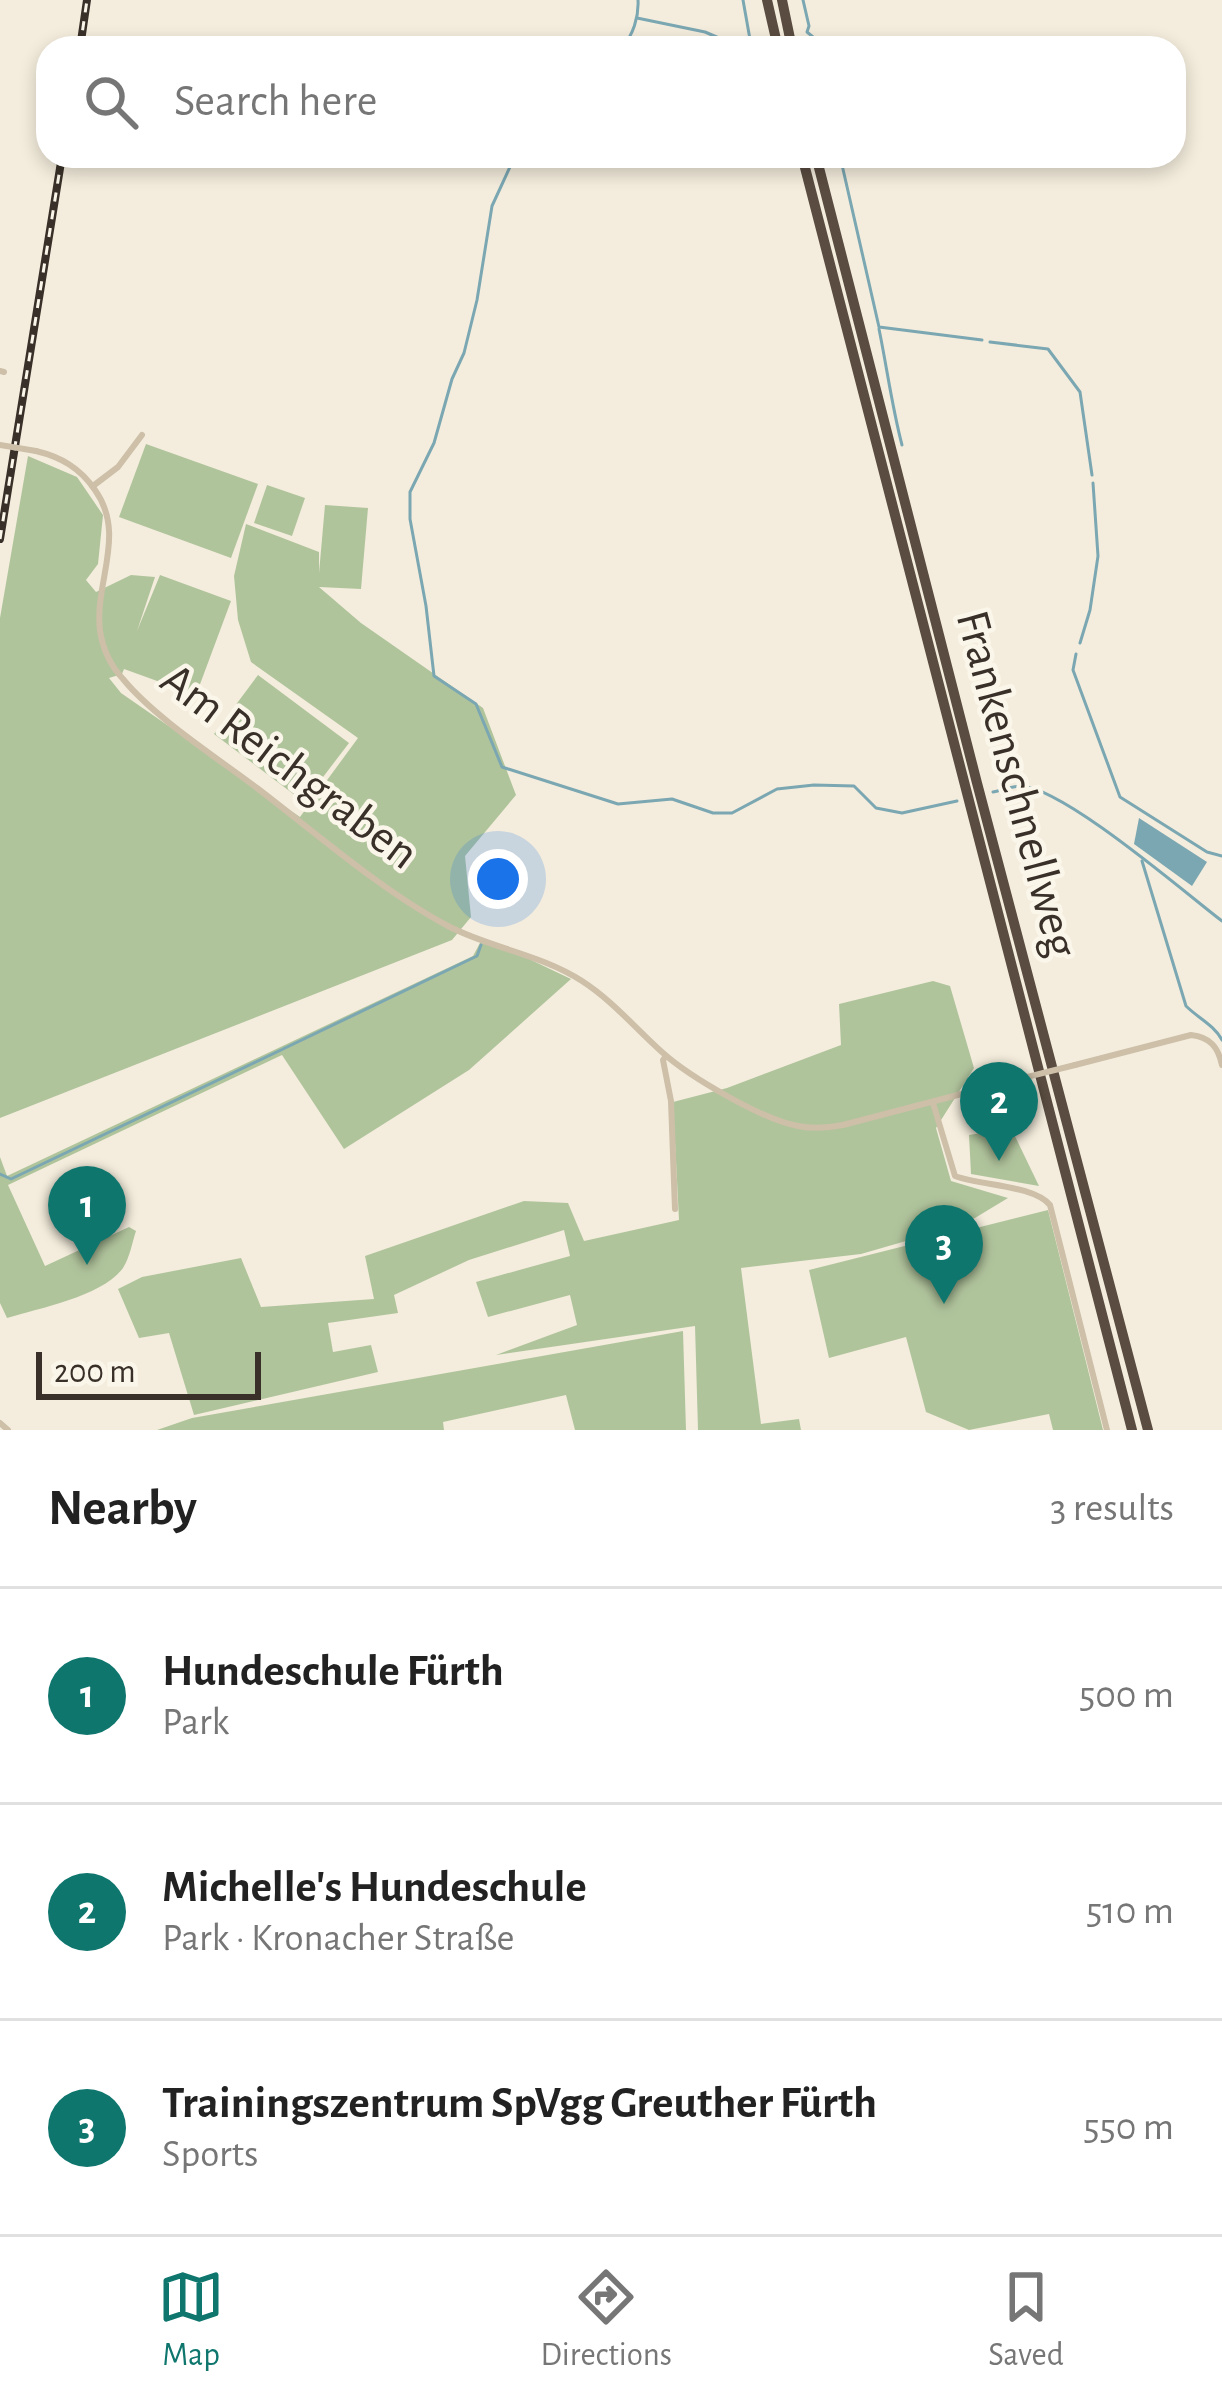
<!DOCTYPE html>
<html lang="en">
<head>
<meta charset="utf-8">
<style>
	body { margin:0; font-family:"Alegreya Sans",sans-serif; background:#f6f6f6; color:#222 }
	.scale { position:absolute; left:36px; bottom:30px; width:225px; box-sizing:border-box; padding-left:12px; border:6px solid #393129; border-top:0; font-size:33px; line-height:42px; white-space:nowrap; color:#393129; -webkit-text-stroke:9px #fbf6ea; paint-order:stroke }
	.you { position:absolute; left:498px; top:879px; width:42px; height:42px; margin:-30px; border:9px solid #fff; border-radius:50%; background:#1a73e8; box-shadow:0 0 0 18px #1a73e833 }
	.badge { display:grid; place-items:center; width:78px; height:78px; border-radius:50%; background:#0f766e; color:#fff; font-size:39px; font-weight:700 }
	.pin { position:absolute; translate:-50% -99px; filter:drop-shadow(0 3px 6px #0008) }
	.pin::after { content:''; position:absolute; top:63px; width:42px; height:36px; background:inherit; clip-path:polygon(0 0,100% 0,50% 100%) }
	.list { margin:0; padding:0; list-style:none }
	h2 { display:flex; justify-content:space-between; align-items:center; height:156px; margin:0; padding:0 48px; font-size:51px }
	h2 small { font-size:39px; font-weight:400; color:#767676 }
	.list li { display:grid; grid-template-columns:78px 1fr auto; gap:36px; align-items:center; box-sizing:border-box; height:216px; padding:0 48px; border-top:3px solid #e0e0e0 }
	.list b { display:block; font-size:45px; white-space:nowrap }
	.list p { margin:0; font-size:39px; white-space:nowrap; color:#767676 }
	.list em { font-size:39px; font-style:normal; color:#767676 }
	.icon { flex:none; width:66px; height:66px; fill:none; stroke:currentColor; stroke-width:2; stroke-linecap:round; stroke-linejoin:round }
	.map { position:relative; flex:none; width:1222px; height:1430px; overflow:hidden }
	.search { position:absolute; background:#fff; box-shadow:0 6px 18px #0003; left:36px; right:36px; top:36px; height:132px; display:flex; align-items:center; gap:30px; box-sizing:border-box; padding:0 42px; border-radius:36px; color:#767676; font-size:45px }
	.sheet { height:804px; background:#fff }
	nav { display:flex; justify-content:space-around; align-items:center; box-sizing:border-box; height:168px; border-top:3px solid #e0e0e0; background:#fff; font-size:33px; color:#767676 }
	nav a { display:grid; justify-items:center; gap:6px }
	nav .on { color:#0f766e }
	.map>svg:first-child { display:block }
	.green { fill:#b0c49c }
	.water { fill:#7ba7b2 }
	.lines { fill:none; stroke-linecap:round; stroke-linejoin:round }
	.stream { stroke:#7ba7b2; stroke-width:3 }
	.minor { stroke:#cdbfa8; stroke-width:6 }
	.motorway { stroke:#5a4c40; stroke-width:10 }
	.rail-casing { stroke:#393129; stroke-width:8 }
	.rail { stroke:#fbf6ea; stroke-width:3; stroke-dasharray:9; stroke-linecap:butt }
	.minor-bridge { stroke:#cdbfa8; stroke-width:6 }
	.labels { text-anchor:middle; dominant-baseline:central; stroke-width:9; stroke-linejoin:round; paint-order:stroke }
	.street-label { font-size:48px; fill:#393129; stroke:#fbf6ea }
</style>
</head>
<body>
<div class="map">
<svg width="1222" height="1430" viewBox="0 0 1222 1430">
	<rect width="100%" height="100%" fill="#f4eddd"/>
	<g class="green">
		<path d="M146,444L258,484L231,558L119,517Z"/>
		<path d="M28,456L77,477L103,515L98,564L86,580L96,592L131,575L155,577L137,631L160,575L231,601L196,695L124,669L122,674L109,678L121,693L300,817L358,738L251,662L238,620L234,576L246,524L319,552V573L325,505L368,508L361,589L319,587L361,623L483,708L516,795L465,856L471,917L452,940L0,1118V618Z"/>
		<path d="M267,485L305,498L292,536L254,523Z"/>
		<path d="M258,675L349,743L304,802L214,734Z"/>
		<path d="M481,941L529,959L571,979L469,1070L344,1149L282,1055L8,1185L45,1266L129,1227L136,1231C132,1243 130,1257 123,1268C103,1296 40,1308 7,1318L0,1303V1157L7,1176L473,956Z"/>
		<path d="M933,981L950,986L974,1068L936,1128L951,1181L1008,1198L965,1224L861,1254L741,1268L761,1424L799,1419L801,1430H698L695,1326L496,1355L577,1325L570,1295L488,1317L476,1282L570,1256L564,1230L469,1260L394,1295L398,1313L328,1323L333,1352L371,1345L378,1372L194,1415L169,1333L139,1338L118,1289L142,1277L241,1258L261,1307L374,1299L365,1256L524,1201L568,1203L584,1241L679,1220L673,1102L727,1088L841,1045L839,1004Z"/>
		<path d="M1011,1128L1039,1186L971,1174L969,1135Z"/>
		<path d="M1048,1210L1103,1430H1053L1049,1414L969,1430L926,1412L906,1337L829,1358L809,1270Z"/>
		<path d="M683,1331L686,1430H575L566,1395L443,1422L444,1430H157L192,1418Z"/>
	</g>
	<path class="water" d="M1139,818L1207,862L1192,886L1134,844Z"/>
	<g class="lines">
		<g class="stream">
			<path d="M743,0L751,45L759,43"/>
			<path d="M803,0L809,26L807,32L813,37L815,48"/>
			<path d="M637,18L705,32L740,47"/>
			<path d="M622,48C633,35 639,17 638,0"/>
			<path d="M515,156L492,206L477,300L464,353L452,379L434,443L410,492V519L426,606L434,676L476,704L502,767L618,804L672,799L713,813H732L777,789L814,785L854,786L876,808L902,813L957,801"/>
			<path d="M840,156L879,327L982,340"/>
			<path d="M879,329C887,368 892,407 902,445"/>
			<path d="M990,342L1048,349L1080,392L1092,475"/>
			<path d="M1080,643L1090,610L1098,556L1093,483"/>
			<path d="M1076,654L1073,670L1120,797L1207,852L1222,856"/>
			<path d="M993,792C1002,790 1012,786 1021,786C1064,788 1184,892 1222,921"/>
			<path d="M1142,861L1186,1006C1198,1018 1214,1025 1222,1040"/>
			<path d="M283,1049L477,956L481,945"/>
			<path d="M0,1174L11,1179L281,1050"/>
		</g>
		<g class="minor">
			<path d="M0,371L4,372"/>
			<path d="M36,451C61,457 80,468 95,490C127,535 94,582 100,631C103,650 110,665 123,679C154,717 216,757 257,788C316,833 382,891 448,926C490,948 540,954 582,981C613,1001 636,1029 663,1053C690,1077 763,1120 798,1126C813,1129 828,1128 843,1125L1015,1080"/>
			<path d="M93,486L118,467L142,435"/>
			<path d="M666,1056L663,1060L671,1101L675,1209"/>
			<path d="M1075,1065L1191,1035C1210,1037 1218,1047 1222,1065"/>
			<path d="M933,1103L955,1176C982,1186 1033,1185 1050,1205L1107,1430"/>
			<path d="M0,1423L8,1430"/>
		</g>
		<g class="motorway">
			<path d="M767,0L778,48"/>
			<path d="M782,0L792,48"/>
			<path d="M802,156L1132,1430"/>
			<path d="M816,156L977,783L1148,1430"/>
		</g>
		<defs>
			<g id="rail">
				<path d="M80,48L87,0"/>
				<path d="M0,539L62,156"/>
			</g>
		</defs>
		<use href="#rail" class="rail-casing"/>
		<use href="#rail" class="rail"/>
		<g class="minor-bridge">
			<path d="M0,445L36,451"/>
			<path d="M1015,1080L1075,1065"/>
		</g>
	</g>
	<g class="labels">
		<g class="street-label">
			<text transform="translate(289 767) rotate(37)">Am Reichgraben</text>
			<text transform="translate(1016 784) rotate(75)">Frankenschnellweg</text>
		</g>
	</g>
</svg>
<div class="scale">200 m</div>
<div class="you"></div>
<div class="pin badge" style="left:87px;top:1265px">1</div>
<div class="pin badge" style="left:999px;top:1161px">2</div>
<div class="pin badge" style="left:944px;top:1304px">3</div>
<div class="search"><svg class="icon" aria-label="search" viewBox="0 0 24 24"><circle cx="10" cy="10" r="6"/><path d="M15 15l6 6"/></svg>Search here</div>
</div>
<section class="sheet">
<h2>Nearby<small>3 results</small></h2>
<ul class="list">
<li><span class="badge">1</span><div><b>Hundeschule Fürth</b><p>Park</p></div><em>500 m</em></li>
<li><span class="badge">2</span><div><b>Michelle's Hundeschule</b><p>Park · Kronacher Straße</p></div><em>510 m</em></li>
<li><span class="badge">3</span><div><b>Trainingszentrum SpVgg Greuther Fürth</b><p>Sports</p></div><em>550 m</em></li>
</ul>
</section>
<nav>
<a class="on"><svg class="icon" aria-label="map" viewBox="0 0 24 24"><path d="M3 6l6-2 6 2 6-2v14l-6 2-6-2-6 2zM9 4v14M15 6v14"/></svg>Map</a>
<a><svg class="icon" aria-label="directions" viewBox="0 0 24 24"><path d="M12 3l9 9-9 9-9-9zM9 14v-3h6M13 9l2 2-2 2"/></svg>Directions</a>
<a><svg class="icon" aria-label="saved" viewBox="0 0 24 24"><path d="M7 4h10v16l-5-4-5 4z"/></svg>Saved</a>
</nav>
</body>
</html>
